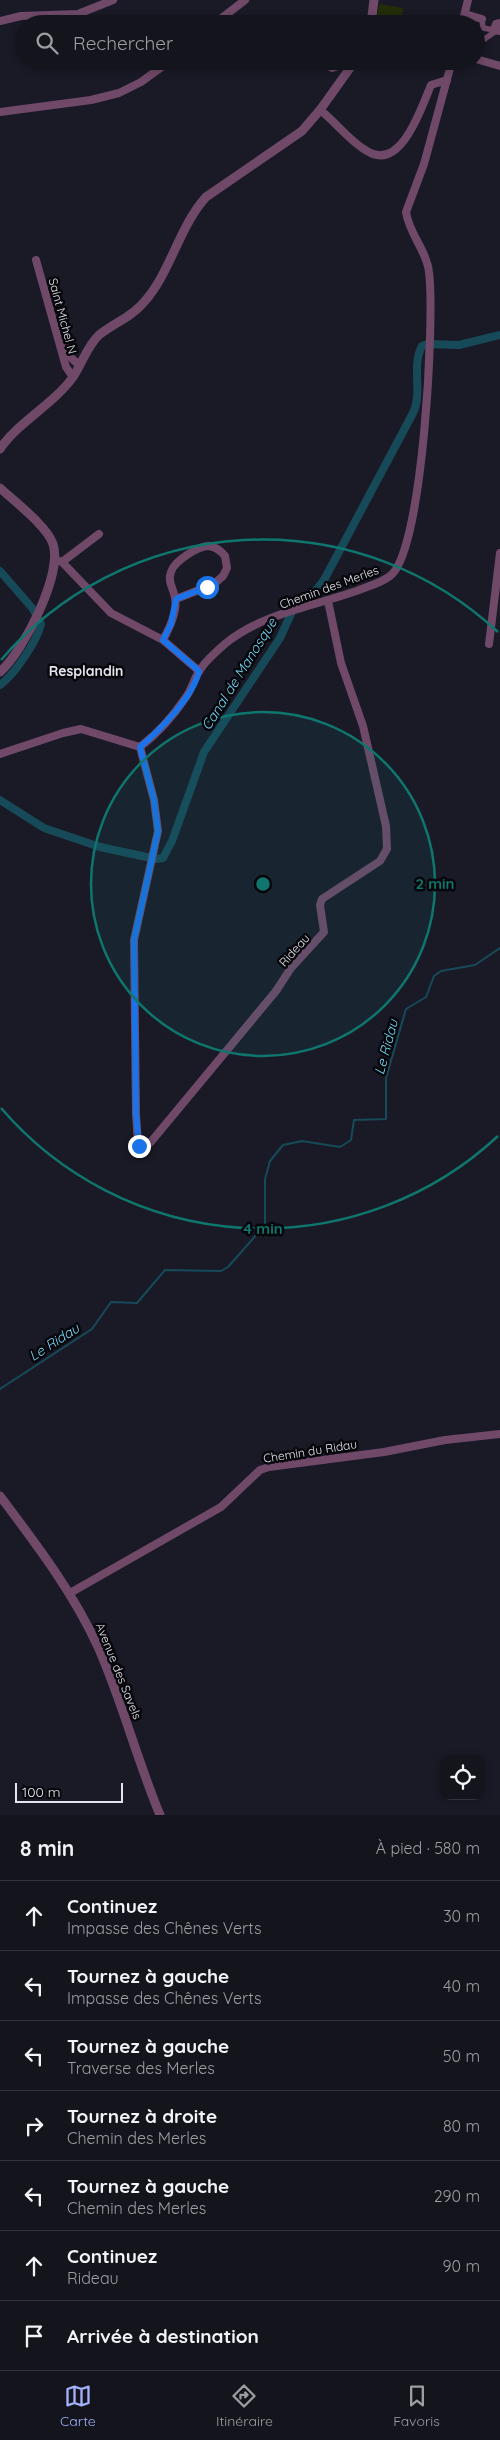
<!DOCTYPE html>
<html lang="fr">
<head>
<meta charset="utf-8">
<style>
	body { margin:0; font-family:Quicksand,sans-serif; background:#1d1d26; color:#f1f3f6 }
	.controls { position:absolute; right:15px; bottom:15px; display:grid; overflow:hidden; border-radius:10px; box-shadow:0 2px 8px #0003 }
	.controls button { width:45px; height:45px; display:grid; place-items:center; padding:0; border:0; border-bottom:1px solid #33333b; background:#14141d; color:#f1f3f6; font:25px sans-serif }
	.scale { position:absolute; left:15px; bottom:12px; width:108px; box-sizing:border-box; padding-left:5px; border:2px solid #e4e4ed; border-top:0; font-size:14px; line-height:18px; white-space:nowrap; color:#e4e4ed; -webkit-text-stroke:4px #06060b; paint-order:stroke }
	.stop { position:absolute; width:15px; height:15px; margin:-11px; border:4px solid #1a73e8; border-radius:50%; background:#fff }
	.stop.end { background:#1a73e8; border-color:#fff; box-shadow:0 1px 5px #0008 }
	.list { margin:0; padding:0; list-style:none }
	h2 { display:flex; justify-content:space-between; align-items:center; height:65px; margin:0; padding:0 20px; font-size:21px }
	h2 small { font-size:16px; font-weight:400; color:#9d9ea4 }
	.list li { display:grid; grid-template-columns:32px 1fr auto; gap:15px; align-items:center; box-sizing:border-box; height:70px; padding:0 20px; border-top:1px solid #33333b }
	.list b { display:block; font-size:19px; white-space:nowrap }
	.list p { margin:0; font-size:16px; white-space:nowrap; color:#9d9ea4 }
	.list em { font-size:16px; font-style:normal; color:#9d9ea4 }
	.icon { flex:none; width:28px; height:28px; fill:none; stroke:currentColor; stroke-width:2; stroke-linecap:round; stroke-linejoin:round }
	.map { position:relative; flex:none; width:500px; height:1815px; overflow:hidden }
	.search { position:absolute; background:#14141d; box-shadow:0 2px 8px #0003; left:15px; right:15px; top:15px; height:55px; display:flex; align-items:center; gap:12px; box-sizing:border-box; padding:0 18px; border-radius:28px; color:#9d9ea4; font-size:19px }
	.sheet { height:555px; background:#14141d }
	nav { display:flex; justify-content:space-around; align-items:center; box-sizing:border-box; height:70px; border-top:1px solid #33333b; background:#14141d; font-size:14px; color:#9d9ea4 }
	nav a { display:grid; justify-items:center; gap:2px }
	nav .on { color:#a2b2fd }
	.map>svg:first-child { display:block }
	.green { fill:#232d07 }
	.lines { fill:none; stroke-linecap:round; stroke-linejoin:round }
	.stream { stroke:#174a59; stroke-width:2 }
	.canal { stroke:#174a59; stroke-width:8 }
	.pedestrian { stroke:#704969; stroke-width:5.5 }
	.minor { stroke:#704969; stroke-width:8 }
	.tertiary { stroke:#704969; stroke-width:9 }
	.route { stroke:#1a73e8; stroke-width:6 }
	.ring { fill:none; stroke:#0f766e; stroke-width:2.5 }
	.labels { text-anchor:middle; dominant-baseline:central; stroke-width:5; stroke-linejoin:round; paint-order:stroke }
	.street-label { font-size:12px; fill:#e4e4ed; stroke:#06060b }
	.neighbourhood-label { font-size:14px; font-weight:bold; fill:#e4e4ed; stroke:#06060b }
	.water-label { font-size:14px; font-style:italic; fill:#75d6f5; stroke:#06060b }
	.centre { fill:#0f766e; stroke:#06060b; stroke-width:2.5 }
	.ring-label { font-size:15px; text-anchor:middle; font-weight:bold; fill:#0f766e; stroke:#06060b; stroke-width:5; stroke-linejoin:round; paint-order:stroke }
</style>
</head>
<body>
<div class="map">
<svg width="500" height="1815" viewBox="0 0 500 1815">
	<rect width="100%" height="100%" fill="#1a1a27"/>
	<path class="green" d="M379,4L403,8L401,24H376Z"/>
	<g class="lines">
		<path class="stream" d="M0,1389L92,1329L111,1302L137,1303L165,1270L221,1271L228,1267L265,1225V1179L270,1161L283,1145L302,1141L340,1147L351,1140L354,1120L386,1119V1078L406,1009L426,997L434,976L441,971L475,965L500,948"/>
		<g class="canal">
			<path d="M0,571L33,609L41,624C37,641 15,674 0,685"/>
			<path d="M0,800L44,828L100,847L156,859L163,858L172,841L204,752L280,638L295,605L314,593L324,580L413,413C423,393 411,366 422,346L428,344L459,345L500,335"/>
		</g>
		<g class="pedestrian">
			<path d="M482,19L483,28L494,30"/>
			<path d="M476,45L496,31"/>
		</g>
		<g class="minor">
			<path d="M465,14L482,19"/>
			<path d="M0,21L21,16L78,14L113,0"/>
			<path d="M500,23L496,24L494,30L500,31"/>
			<path d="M214,24L245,0"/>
			<path d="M462,24L468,0"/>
			<path d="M476,59L500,66"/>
			<path d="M321,61L332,68L347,63H353"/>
			<path d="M320,110C336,122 349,141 367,151C401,173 422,106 431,85L447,80"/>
			<path d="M0,112L91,100L119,93L141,82L170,61"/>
			<path d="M36,260L66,367L73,377"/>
			<path d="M65,343L68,355L79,365"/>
			<path d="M54,559L62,562L111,613L163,640L199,671"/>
			<path d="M62,562L99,534"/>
			<path d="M328,601L341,663L363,726L386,826L387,849L380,861L322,899L320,905L324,932L291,968L276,991L150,1143L142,1147L138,1144L136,1114L134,940L158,831L154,800L140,747C157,734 174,715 186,697C192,689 194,678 200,670C205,661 218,650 226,643C263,613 315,606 359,590C369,586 381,583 390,576C423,552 435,318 429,272C427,251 409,234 406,212L424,164L452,61"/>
			<path d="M163,640C169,629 178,611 175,598C174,589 167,582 171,572C174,561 198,546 209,546C216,547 221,551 225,556L227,568L223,576L214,584L176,599"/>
			<path d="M489,644L500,553"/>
			<path d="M0,754L63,733L81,729L140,747"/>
			<path d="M70,1593L221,1507L260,1470L269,1467L384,1452L445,1440L500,1434"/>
		</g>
		<g class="tertiary">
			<path d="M371,24L374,0"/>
			<path d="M0,449C19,421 53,405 73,377C82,364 87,346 99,335C114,323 132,317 145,301C171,271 179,227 206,197L302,131L320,110L355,61"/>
			<path d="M0,488C14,501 47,526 53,544C63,574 23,652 0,672"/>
			<path d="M0,1496C36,1544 73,1592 98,1647C122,1701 137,1760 160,1815"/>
		</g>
	</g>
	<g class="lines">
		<path class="route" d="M139,1146L136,1114L134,940L158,831L154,800L140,747C160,730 193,697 199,671L163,640L171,624L176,599L207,587"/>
	</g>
	<circle cx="263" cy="884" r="172" fill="#0f766e" fill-opacity=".12"/>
	<g class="ring">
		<circle cx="263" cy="884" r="172"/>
		<path d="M498 1136A345 345 0 0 1 1 1108M1 660A345 345 0 0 1 498 632"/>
	</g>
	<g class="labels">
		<g class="street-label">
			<text transform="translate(63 316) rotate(75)">Saint Michel N</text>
			<text transform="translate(329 587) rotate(-20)">Chemin des Merles</text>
			<text transform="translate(294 950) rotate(-48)">Rideau</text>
			<text transform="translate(310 1451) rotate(-9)">Chemin du Ridau</text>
			<text transform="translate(119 1671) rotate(68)">Avenue des Savels</text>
		</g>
		<g class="neighbourhood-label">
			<text x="86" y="671">Resplandin</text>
		</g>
		<g class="water-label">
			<text transform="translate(239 674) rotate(-58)">Canal de Manosque</text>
			<text transform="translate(386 1047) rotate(-75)">Le Ridau</text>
			<text transform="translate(54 1342) rotate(-33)">Le Ridau</text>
		</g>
	</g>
	<circle cx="263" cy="884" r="8" class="centre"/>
	<g class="ring-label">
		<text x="435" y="889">2 min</text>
		<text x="263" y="1234">4 min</text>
	</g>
</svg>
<div class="controls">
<button><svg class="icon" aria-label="locate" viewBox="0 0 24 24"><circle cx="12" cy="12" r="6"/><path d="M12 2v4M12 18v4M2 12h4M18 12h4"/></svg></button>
</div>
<div class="scale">100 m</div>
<div class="stop" style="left:207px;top:587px"></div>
<div class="stop end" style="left:139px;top:1146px"></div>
<div class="search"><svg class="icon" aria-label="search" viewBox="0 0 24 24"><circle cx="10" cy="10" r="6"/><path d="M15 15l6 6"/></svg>Rechercher</div>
</div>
<section class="sheet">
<h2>8 min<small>À pied · 580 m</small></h2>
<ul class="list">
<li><svg class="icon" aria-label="ahead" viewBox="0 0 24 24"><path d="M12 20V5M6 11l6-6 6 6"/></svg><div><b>Continuez</b><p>Impasse des Chênes Verts</p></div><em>30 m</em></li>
<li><svg class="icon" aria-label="left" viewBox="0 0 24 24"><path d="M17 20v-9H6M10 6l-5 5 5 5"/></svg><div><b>Tournez à gauche</b><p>Impasse des Chênes Verts</p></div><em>40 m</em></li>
<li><svg class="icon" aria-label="left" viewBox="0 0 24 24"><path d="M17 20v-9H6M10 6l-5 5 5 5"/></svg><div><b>Tournez à gauche</b><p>Traverse des Merles</p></div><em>50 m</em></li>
<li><svg class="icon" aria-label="right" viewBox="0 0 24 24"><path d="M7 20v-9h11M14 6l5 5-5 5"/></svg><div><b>Tournez à droite</b><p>Chemin des Merles</p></div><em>80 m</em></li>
<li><svg class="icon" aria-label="left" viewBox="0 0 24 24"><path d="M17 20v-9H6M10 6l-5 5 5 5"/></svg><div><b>Tournez à gauche</b><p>Chemin des Merles</p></div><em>290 m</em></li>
<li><svg class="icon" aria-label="ahead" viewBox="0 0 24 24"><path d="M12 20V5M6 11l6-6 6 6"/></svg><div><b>Continuez</b><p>Rideau</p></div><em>90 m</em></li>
<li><svg class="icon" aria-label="arrive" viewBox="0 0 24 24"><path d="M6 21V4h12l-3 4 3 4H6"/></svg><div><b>Arrivée à destination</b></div></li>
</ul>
</section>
<nav>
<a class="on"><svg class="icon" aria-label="map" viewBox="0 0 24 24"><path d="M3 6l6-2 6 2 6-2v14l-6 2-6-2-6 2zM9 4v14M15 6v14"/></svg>Carte</a>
<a><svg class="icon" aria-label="directions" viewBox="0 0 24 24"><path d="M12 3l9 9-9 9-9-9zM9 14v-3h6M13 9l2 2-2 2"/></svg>Itinéraire</a>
<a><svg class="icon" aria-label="saved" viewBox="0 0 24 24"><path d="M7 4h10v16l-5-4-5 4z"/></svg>Favoris</a>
</nav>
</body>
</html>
